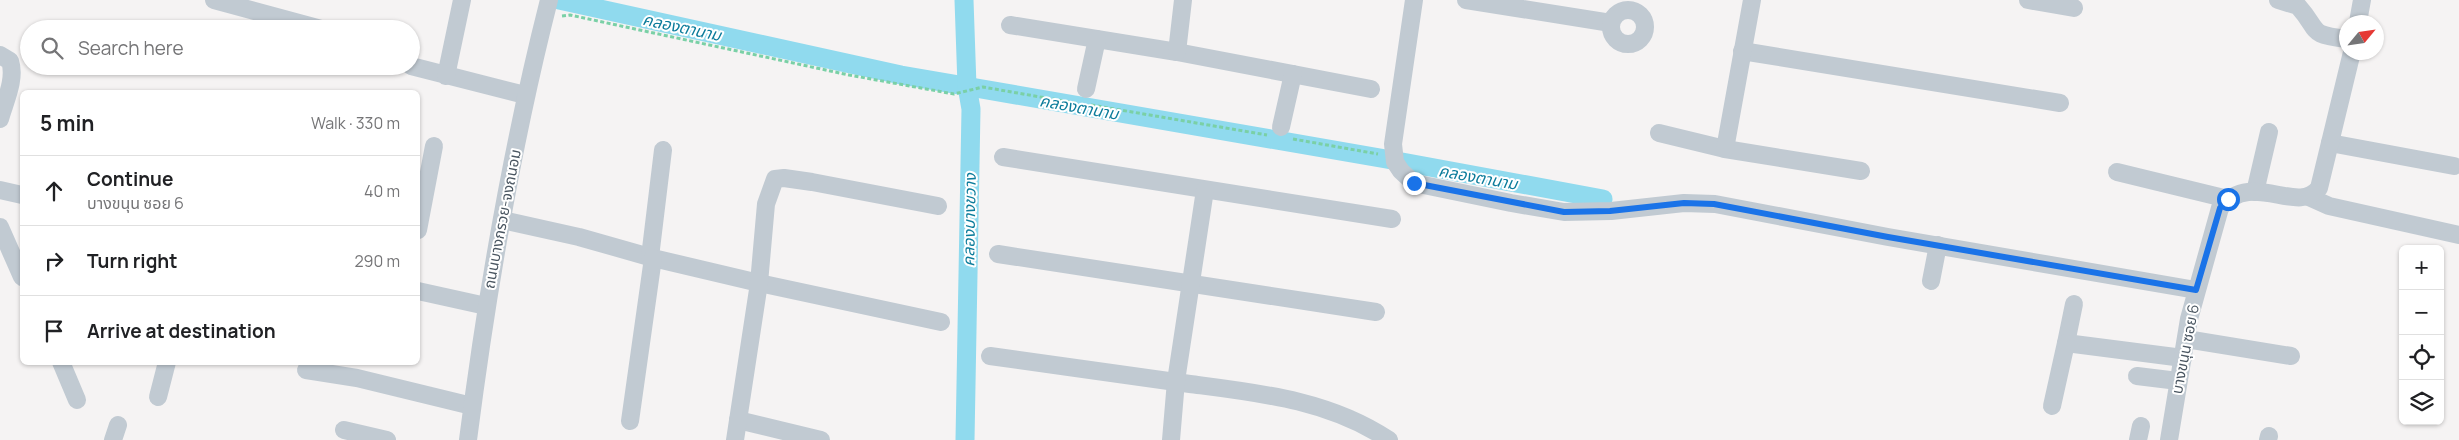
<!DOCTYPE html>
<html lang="en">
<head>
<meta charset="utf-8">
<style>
	body { margin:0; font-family:Manrope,"Noto Sans Thai",sans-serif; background:#f2f2f2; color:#202124 }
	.controls { position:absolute; right:15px; bottom:15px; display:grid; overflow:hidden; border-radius:8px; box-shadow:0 1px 4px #0004 }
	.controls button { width:45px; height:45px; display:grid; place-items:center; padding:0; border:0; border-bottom:1px solid #e0e0e0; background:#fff; color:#202124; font:25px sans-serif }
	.compass { position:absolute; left:2339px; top:15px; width:45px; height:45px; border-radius:50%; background:#fff; box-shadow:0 1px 4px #0004; rotate:61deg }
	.stop { position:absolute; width:15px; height:15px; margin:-11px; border:4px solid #1a73e8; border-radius:50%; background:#fff }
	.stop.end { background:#1a73e8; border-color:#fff; box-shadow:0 1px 5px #0008 }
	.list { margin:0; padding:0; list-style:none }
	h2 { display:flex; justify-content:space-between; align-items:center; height:65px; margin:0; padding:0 20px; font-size:21px }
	h2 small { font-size:16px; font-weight:400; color:#757577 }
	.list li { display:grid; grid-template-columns:32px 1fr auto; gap:15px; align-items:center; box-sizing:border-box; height:70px; padding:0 20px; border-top:1px solid #e0e0e0 }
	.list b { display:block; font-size:19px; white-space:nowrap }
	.list p { margin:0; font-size:16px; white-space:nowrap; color:#757577 }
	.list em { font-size:16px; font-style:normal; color:#757577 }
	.icon { flex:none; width:28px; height:28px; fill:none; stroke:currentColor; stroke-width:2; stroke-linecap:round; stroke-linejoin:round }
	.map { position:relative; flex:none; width:2459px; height:440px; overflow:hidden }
	.search { position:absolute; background:#fff; box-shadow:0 1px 4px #0004; left:20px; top:20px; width:400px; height:55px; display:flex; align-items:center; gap:12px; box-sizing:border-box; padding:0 18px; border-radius:28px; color:#757577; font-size:19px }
	.panel { position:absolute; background:#fff; box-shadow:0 1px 4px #0004; left:20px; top:90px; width:400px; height:275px; border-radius:8px }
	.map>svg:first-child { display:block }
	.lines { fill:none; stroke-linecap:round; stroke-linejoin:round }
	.canal { stroke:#90daee; stroke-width:19 }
	.path { stroke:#7ad0a6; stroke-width:3; stroke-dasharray:4 2.5; stroke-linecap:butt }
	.minor { stroke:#c1cad2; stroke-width:18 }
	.route { stroke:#1a73e8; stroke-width:6 }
	.labels { text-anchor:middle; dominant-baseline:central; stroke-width:4; stroke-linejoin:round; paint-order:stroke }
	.street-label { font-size:15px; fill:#4a5661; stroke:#fff }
	.water-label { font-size:16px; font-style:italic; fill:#0c7c9b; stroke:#fff }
</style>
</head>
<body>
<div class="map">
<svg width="2459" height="440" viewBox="0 0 2459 440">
	<rect width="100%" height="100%" fill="#f5f3f3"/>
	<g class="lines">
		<g class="canal">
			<path d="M559,0L901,75L1386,159L1603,199"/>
			<path d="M964,0L967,86L971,109L965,440"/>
		</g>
		<g class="path">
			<path d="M562,16L570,15L849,75L954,94L983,87L1075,103"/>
			<path d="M1091,105L1267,135"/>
			<path d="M1293,139L1378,154"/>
		</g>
		<g class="minor">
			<path d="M214,0L321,29"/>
			<path d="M1414,0L1393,144L1395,162L1401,171L1414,183L1511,203L1564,212L1611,211L1684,203L1715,204L1888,237L2196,290"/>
			<path d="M1466,0L1611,23"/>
			<path d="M2028,0L2074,8"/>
			<path d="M2278,0L2298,6C2321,32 2307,34 2346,39"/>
			<circle cx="1628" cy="27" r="17"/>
			<path d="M2358,22L2362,0"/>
			<path d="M1010,25L1177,52L1371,89"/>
			<path d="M1742,51L2060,103"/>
			<path d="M1177,52L1183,0"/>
			<path d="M0,55L10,61C16,79 5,101 0,119"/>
			<path d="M411,66L525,95"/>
			<path d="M446,76L462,0"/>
			<path d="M1086,89L1097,39"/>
			<path d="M1281,127L1293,74"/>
			<path d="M1659,133L1725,149L1861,171"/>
			<path d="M2330,143L2454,166"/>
			<path d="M1725,149L1752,0"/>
			<path d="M1003,157L1392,219"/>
			<path d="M2117,172L2228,199"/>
			<path d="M0,190L22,195"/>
			<path d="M2255,192L2269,132"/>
			<path d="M2309,197L2329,206L2459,235"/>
			<path d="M502,220L579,237L653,258L759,283L941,322"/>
			<path d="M0,227L22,277"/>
			<path d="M418,230L434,146"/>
			<path d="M998,254L1376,312"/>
			<path d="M650,257L663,150"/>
			<path d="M1931,281L1938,245"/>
			<path d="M418,291L486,306"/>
			<path d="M2074,304L2066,343L2183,358"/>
			<path d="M2186,339L2291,356"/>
			<path d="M990,356C1057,365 1123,375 1190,384C1260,393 1329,400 1389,440"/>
			<path d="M61,362L77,400"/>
			<path d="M306,370L357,378L472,406"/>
			<path d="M2137,376L2178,381"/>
			<path d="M158,397L167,362"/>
			<path d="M2052,406L2066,343"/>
			<path d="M738,420L821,440"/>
			<path d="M630,421L653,258"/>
			<path d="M344,430L387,440"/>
			<path d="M113,440L118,425"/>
			<path d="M468,440C487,292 512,145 549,0"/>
			<path d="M735,440L759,283L766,204L775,179L784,178L812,182L938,206"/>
			<path d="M1171,440L1176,381L1205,190"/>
			<path d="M2138,440L2141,426"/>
			<path d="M2169,440L2189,319L2220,208C2252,169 2297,216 2319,188L2352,52"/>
			<path d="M2268,440L2269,436"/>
		</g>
	</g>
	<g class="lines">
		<path class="route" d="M1414,183L1564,212L1610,211L1684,203L1714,204L1888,237L2196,290L2220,208L2228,199"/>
	</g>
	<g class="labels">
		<g class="street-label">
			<text transform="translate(502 219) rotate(-79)">ถนนบางกรวย-จงถนอม</text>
			<text transform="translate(2185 349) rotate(-79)">บางขนุน ซอย 6</text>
		</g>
		<g class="water-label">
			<text transform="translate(682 27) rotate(12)">คลองตานาม</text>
			<text transform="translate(1079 107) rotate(10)">คลองตานาม</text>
			<text transform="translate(1478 177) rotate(10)">คลองตานาม</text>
			<text transform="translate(969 220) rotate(-89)">คลองบางขวาง</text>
		</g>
	</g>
</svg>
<div class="controls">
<button>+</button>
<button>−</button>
<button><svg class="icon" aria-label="locate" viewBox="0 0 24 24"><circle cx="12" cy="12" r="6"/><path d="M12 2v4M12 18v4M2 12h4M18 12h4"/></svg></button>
<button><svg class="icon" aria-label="layers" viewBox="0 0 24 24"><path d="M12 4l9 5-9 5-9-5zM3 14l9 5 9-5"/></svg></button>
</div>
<svg class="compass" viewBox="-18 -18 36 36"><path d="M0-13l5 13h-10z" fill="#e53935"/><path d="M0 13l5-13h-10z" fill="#757577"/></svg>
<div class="stop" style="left:2228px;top:199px"></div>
<div class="stop end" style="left:1414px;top:183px"></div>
<div class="search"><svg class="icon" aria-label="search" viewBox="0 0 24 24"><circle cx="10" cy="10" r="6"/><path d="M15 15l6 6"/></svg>Search here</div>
<section class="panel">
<h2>5 min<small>Walk · 330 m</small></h2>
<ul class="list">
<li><svg class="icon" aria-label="ahead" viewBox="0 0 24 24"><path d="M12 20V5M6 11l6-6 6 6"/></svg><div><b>Continue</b><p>บางขนุน ซอย 6</p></div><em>40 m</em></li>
<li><svg class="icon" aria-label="right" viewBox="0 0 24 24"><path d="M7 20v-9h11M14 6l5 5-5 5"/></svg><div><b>Turn right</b></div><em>290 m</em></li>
<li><svg class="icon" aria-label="arrive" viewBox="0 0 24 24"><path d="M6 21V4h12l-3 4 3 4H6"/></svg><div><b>Arrive at destination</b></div></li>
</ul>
</section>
</div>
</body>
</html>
